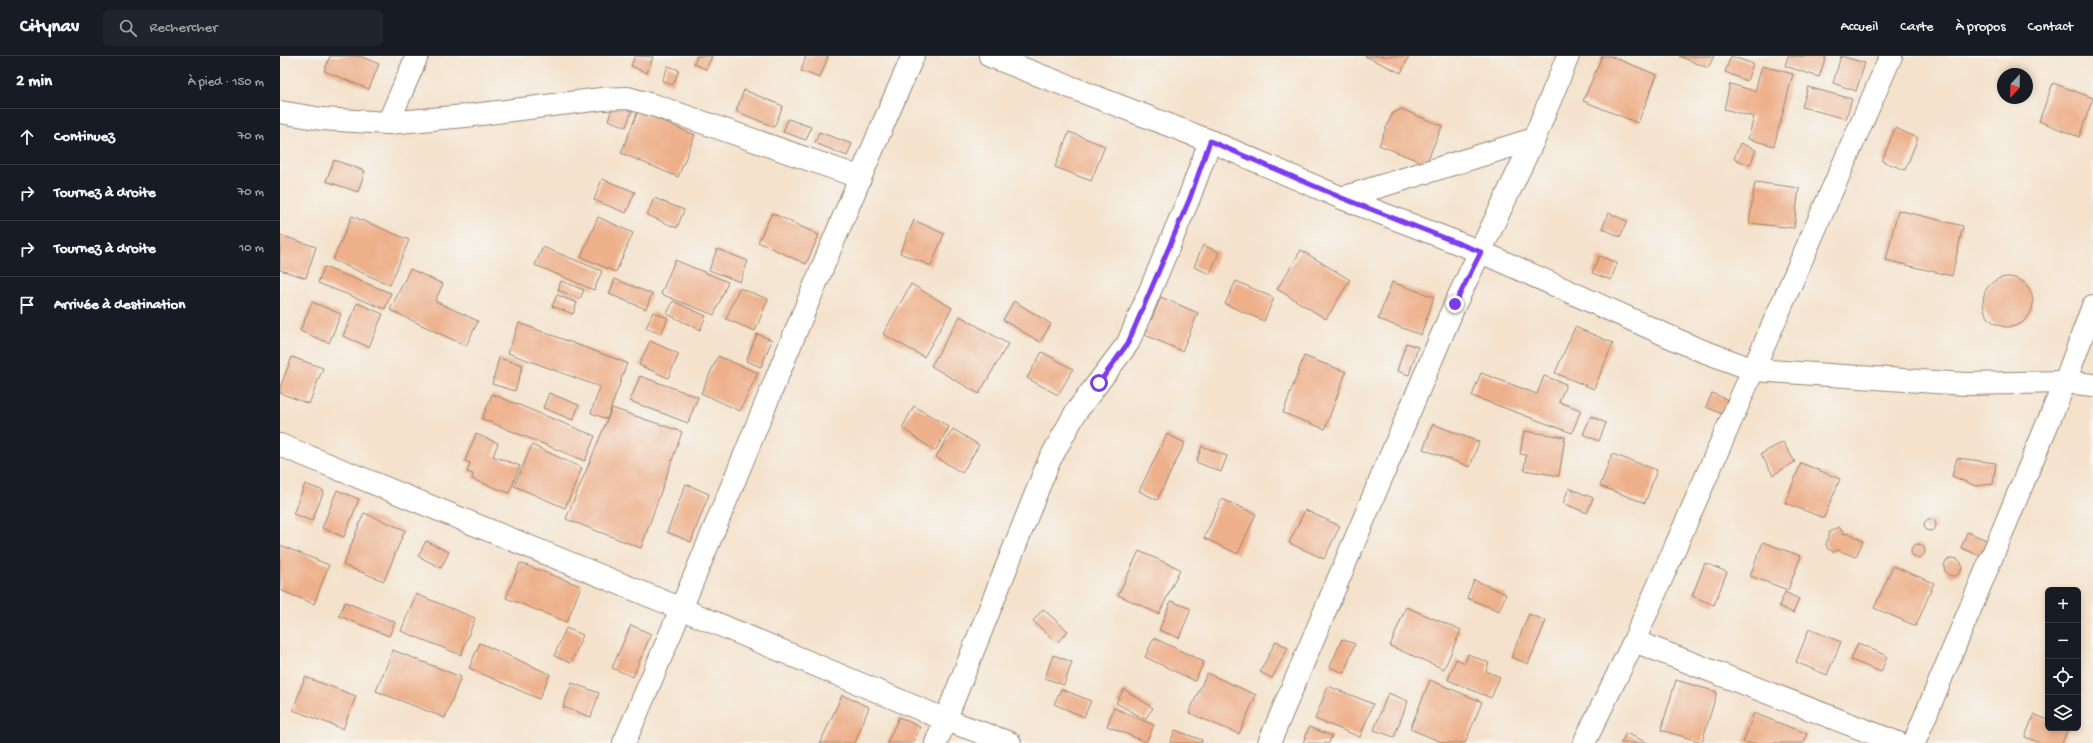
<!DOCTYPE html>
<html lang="fr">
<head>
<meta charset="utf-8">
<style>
	body { margin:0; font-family:"Gochi Hand",sans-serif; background:#20242c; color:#f1f3f6 }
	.controls { position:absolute; right:12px; bottom:12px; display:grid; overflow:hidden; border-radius:6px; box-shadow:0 2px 6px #0003 }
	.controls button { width:36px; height:36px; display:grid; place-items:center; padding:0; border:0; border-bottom:1px solid #363941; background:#171b24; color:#f1f3f6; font:20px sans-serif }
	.compass { position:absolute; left:1717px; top:12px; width:36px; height:36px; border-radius:50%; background:#171b24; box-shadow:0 2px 6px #0003; rotate:202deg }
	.stop { position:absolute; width:12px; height:12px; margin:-9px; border:3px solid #7c3aed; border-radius:50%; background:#fff }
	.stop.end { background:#7c3aed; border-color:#fff; box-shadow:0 1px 4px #0008 }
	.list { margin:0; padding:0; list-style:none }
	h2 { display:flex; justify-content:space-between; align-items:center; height:52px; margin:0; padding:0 16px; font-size:17px }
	h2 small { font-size:13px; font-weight:400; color:#9ea1a6 }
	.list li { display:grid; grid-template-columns:26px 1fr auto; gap:12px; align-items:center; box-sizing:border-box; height:56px; padding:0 16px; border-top:1px solid #363941 }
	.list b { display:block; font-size:15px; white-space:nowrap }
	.list em { font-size:13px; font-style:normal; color:#9ea1a6 }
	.icon { flex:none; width:22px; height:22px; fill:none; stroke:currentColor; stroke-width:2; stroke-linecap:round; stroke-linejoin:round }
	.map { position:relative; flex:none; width:1813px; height:687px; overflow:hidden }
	header { display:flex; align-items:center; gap:24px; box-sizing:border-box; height:56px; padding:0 20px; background:#171b24; border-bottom:1px solid #363941 }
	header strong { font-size:19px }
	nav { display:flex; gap:22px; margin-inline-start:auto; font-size:14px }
	.search { width:280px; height:36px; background:#20242c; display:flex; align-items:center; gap:10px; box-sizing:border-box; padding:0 14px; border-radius:6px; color:#9ea1a6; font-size:15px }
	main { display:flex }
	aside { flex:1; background:#171b24 }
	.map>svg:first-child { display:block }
	.building { fill:#eeb08b }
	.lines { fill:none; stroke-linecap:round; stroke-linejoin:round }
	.minor-casing { stroke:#988675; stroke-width:24 }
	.tertiary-casing { stroke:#988675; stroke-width:24 }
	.secondary-casing { stroke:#988675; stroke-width:24 }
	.minor { stroke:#fff; stroke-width:22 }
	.tertiary { stroke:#fff; stroke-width:22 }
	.secondary { stroke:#fff; stroke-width:22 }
	.route { stroke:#7c3aed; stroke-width:5 }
</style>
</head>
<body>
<header>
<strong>Citynav</strong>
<div class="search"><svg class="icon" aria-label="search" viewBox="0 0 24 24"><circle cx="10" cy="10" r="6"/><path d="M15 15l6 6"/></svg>Rechercher</div>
<nav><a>Accueil</a><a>Carte</a><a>À propos</a><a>Contact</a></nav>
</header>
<main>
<aside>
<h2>2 min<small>À pied · 150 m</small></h2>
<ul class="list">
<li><svg class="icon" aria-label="ahead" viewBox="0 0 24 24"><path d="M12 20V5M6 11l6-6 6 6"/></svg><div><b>Continuez</b></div><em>70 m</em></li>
<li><svg class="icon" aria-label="right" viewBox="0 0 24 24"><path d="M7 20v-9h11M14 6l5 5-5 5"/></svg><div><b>Tournez à droite</b></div><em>70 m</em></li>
<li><svg class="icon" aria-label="right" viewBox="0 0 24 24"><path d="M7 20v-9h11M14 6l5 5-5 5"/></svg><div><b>Tournez à droite</b></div><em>10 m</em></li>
<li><svg class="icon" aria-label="arrive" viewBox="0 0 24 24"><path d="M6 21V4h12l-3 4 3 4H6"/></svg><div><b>Arrivée à destination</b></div></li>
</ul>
</aside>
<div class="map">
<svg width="1813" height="687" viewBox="0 0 1813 687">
	<rect width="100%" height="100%" fill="#f6f6f2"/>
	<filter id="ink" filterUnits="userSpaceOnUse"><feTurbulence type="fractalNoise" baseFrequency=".025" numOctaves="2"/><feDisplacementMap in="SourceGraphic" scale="8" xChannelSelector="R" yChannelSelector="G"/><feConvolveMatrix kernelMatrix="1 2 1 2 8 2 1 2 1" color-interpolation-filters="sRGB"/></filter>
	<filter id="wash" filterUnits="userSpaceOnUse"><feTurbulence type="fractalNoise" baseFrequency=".012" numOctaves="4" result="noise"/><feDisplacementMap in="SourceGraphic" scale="16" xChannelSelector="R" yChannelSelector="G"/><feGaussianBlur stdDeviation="0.9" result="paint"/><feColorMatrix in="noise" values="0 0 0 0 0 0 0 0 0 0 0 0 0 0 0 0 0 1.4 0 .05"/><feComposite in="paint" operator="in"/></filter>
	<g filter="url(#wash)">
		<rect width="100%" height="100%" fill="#f4e2cc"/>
		<g id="blocks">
			<g class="building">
				<path d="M50,0H80L99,8L89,33L44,15Z"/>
				<path d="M355,0L373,1L367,17L351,10Z"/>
				<path d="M417,0H432L426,13L414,8Z"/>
				<path d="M526,0H548L540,22L521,15Z"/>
				<path d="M1085,0H1129L1121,17Z"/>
				<path d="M1322,0H1330L1377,19L1358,67L1303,45Z"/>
				<path d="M1399,0H1434L1428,12Z"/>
				<path d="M1451,0L1473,8L1467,25L1445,16Z"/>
				<path d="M1508,0H1546L1539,21L1505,10Z"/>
				<path d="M1561,0L1585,7L1576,35L1553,27Z"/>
				<path d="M388,10L399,14L393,29L382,25Z"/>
				<path d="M1482,10L1513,18L1494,90L1468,83L1474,61L1444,53L1450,28L1475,35Z"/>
				<path d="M1773,27L1813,42L1799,81L1759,65Z"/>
				<path d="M1528,31L1572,43L1566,63L1522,51Z"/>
				<path d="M464,34L503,50L494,71L456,55Z"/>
				<path d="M334,47L352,53L346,71L328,64Z"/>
				<path d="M1121,53L1162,70L1146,108L1099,89L1112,58Z"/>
				<path d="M358,55L415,79L398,121L341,97Z"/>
				<path d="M508,63L531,71L526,84L503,76Z"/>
				<path d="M1615,72L1638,82L1625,114L1602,105Z"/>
				<path d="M539,76L572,88L567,100L535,87Z"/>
				<path d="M789,76L825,90L811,125L775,111Z"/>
				<path d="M1460,87L1476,94L1470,109L1454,103Z"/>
				<path d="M54,104L85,115L78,136L46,125Z"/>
				<path d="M322,123L355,136L346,157L314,144Z"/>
				<path d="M1475,126L1519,132L1514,172L1469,167Z"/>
				<path d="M374,142L404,154L397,172L367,159Z"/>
				<path d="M1618,154L1683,170L1672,220L1606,204Z"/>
				<path d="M492,157L539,179L526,208L478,186Z"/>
				<path d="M1329,157L1347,165L1340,181L1322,172Z"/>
				<path d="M72,160L129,184L110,229L53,204Z"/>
				<path d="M318,161L353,177L336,216L301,201Z"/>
				<path d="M634,164L664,178L651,210L620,197Z"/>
				<path d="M0,179L36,191L26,222L0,214Z"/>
				<path d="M923,189L939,196L930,218L914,211Z"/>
				<path d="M263,191L322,215L314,234L255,209Z"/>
				<path d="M437,193L468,205L460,226L429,214Z"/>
				<path d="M1021,194L1070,224L1046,263L997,233Z"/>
				<path d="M1319,200L1337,207L1331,224L1312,217Z"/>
				<path d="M395,204L448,226L434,259L381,238Z"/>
				<path d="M44,211L111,237L105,253L38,227Z"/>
				<path d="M130,213L163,228L155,245L198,265L186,290L110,254Z"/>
				<circle cx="1728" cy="246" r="25"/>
				<path d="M335,223L372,238L366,253L329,238Z"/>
				<path d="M281,225L304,234L300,243L278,234Z"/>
				<path d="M956,225L994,242L984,265L945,248Z"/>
				<path d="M1112,226L1154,241L1141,279L1098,263Z"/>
				<path d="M631,228L672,252L644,301L603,278Z"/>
				<path d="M459,232L488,243L475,275L446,263Z"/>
				<path d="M277,239L297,247L293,258L272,250Z"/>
				<path d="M881,241L918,257L902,295L865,279Z"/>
				<path d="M393,245L426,260L420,274L387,258Z"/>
				<path d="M734,245L771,268L760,286L723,264Z"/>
				<path d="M32,246L61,258L49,287L20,275Z"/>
				<path d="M77,247L103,258L89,291L63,280Z"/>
				<path d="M373,256L388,262L381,278L366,272Z"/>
				<path d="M680,260L728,288L699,338L651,310Z"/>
				<path d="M239,267L347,307L327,363L311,357L320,331L228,297Z"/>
				<path d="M1295,271L1333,287L1314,333L1275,317Z"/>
				<path d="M477,278L492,284L481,311L466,305Z"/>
				<path d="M370,285L399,298L388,322L359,309Z"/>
				<path d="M1126,287L1138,291L1129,319L1117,315Z"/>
				<path d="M762,296L793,313L778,339L747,322Z"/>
				<path d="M438,300L478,317L460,355L421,337Z"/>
				<path d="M1024,300L1066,316L1045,373L1003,357Z"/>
				<path d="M12,301L43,312L29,348L0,337V331Z"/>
				<path d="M219,302L243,309L235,335L212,328Z"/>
				<path d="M1201,317L1257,338L1264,320L1286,328L1279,346L1301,354L1292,377L1192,340Z"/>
				<path d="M360,320L418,341L408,367L350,345Z"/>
				<path d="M269,337L299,349L293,364L263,352Z"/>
				<path d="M1432,337L1450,345L1444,359L1426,351Z"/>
				<path d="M212,338L315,380L305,405L202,363Z"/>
				<path d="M634,350L669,371L655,395L622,372Z"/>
				<path d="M332,352L402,376L361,492L286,463Z"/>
				<path d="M1311,360L1326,367L1319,385L1303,378Z"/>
				<path d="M1153,368L1199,386L1190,411L1143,393Z"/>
				<path d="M673,373L699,389L682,417L656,401Z"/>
				<path d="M1244,375L1285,381L1279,420L1244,414L1246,399L1240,398Z"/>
				<path d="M196,378L218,387L213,400L240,410L229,437L192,423L193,418L187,416L190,407L185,405Z"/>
				<path d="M887,378L905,387L877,444L859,435Z"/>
				<path d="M1503,386L1515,406L1493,419L1481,398Z"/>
				<path d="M252,389L302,412L285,452L234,430Z"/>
				<path d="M922,390L947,400L941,416L916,406Z"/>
				<path d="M1332,398L1377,414L1365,447L1320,430Z"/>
				<path d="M1677,402L1716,407L1713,428L1696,430L1672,420Z"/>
				<path d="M1521,407L1560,423L1544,462L1505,447Z"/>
				<path d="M25,428L44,435L32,465L13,458Z"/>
				<path d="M406,428L429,438L411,486L387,476Z"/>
				<path d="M1289,432L1313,442L1307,457L1283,447Z"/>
				<path d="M57,434L79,443L64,481L42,472Z"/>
				<path d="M942,443L976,458L958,498L924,482Z"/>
				<path d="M1025,454L1060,470L1044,503L1009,487Z"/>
				<path d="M84,457L125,474L104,525L63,509Z"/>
				<circle cx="1650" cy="469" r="6"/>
				<path d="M1559,471L1564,478L1569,477L1583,485L1576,501L1557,494L1554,496L1548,493L1546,489L1549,476Z"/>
				<path d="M1687,476L1712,486L1706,502L1681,492Z"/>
				<path d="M146,485L169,496L161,512L138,500Z"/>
				<path d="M1483,486L1521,500L1508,534L1470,520Z"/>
				<circle cx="1638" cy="495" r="7"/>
				<path d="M0,489L49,509L34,548L0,534Z"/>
				<path d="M859,495L900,513L879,558L838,539Z"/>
				<circle cx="1673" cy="511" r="9"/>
				<path d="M240,507L301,530L287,566L226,542Z"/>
				<path d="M1425,507L1447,516L1434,549L1412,540Z"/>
				<path d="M1613,510L1654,527L1636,570L1594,552Z"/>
				<path d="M1194,524L1226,538L1219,555L1187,542Z"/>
				<path d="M1505,536L1519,543L1513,557L1499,550Z"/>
				<path d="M136,538L195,562L181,599L121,575Z"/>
				<path d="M891,545L911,553L899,582L879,574Z"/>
				<path d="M65,546L115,566L109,580L59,560Z"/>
				<path d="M1126,551L1181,574L1164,613L1110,590Z"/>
				<path d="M763,553L788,575L777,587L753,565Z"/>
				<path d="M1249,558L1266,565L1248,608L1231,601Z"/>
				<path d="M351,569L371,578L353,621L332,612Z"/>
				<path d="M286,572L303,579L291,607L274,600Z"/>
				<path d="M1529,573L1561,586L1547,619L1516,606Z"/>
				<path d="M874,582L924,606L915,625L865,601Z"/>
				<path d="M1062,583L1075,588L1064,617L1050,611Z"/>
				<path d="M996,585L1008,592L992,622L980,616Z"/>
				<path d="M200,587L270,618L259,643L189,612Z"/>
				<path d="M1578,587L1607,600L1601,616L1571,604Z"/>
				<path d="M113,594L181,621L165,662L96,635Z"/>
				<path d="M1188,598L1209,607L1206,615L1220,621L1211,642L1168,624L1176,603L1185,607Z"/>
				<path d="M773,599L792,606L784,629L765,622Z"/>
				<path d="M927,617L976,639L959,678L909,657Z"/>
				<path d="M25,621L76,640L63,673L13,654Z"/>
				<path d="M1150,624L1202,646L1185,687H1164L1130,673Z"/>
				<path d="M1396,624L1437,636L1422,686L1381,674Z"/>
				<path d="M292,627L319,637L311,661L283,651Z"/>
				<path d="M1048,630L1093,648L1080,681L1035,663Z"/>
				<path d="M781,633L811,645L804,661L774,648Z"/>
				<path d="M844,633L873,652L865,663L836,647Z"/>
				<path d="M1108,637L1128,645L1114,681L1094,674Z"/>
				<path d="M562,639L589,651L575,687H540Z"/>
				<path d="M834,652L874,669L866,686L827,670Z"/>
				<path d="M1474,657L1527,678L1524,687H1463Z"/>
				<path d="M1754,658L1768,664V672H1788L1782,687H1760L1745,681Z"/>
				<path d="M619,661L640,671L633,687H607Z"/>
				<path d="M1029,671L1052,680L1049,687H1023Z"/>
				<path d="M895,674L922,684L921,687H890Z"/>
				<path d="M1346,677L1368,687H1341Z"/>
			</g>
		</g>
	</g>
	<g filter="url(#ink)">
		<use href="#blocks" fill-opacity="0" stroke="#988675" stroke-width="1"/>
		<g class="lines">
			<defs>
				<g id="minor">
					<path d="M0,56L42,63L108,67L137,0"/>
					<path d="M108,67L185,60L321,43L348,42L376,50L579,121"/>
					<path d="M1062,142L1254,83"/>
					<path d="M0,389L402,553L666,664L730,687"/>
					<path d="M1354,585L1618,687"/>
					<path d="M344,687C443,459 532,227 633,0"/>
					<path d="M989,687L1175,248L1254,83L1288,0"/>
					<path d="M1304,687L1354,585L1611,0"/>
					<path d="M1634,687L1785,326L1813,250"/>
				</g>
				<path id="tertiary" d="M656,687L769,405L796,356L848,287L909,142L930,85"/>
				<path id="secondary" d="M710,0L930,85L1062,142L1201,196L1415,292L1474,314L1685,328L1785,326L1813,329"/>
			</defs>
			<use href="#minor" class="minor-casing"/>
			<use href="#tertiary" class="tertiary-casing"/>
			<use href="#secondary" class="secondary-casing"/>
			<use href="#minor" class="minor"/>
			<use href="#tertiary" class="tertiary"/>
			<use href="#secondary" class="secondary"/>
		</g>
	</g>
	<g class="lines" filter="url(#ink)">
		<path class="route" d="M819,327L848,287L910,142L930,85L1062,142L1201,196L1175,248"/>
	</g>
</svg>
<div class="controls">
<button>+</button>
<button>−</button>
<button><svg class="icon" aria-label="locate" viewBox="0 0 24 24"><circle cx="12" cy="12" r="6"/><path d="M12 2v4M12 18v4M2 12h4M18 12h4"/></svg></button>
<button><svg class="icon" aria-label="layers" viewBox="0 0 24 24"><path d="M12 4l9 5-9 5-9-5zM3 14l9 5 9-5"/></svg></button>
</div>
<svg class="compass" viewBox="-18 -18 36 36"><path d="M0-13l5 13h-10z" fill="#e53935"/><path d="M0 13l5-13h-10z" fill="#9ea1a6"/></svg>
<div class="stop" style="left:819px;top:327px"></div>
<div class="stop end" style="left:1175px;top:248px"></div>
</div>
</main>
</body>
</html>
